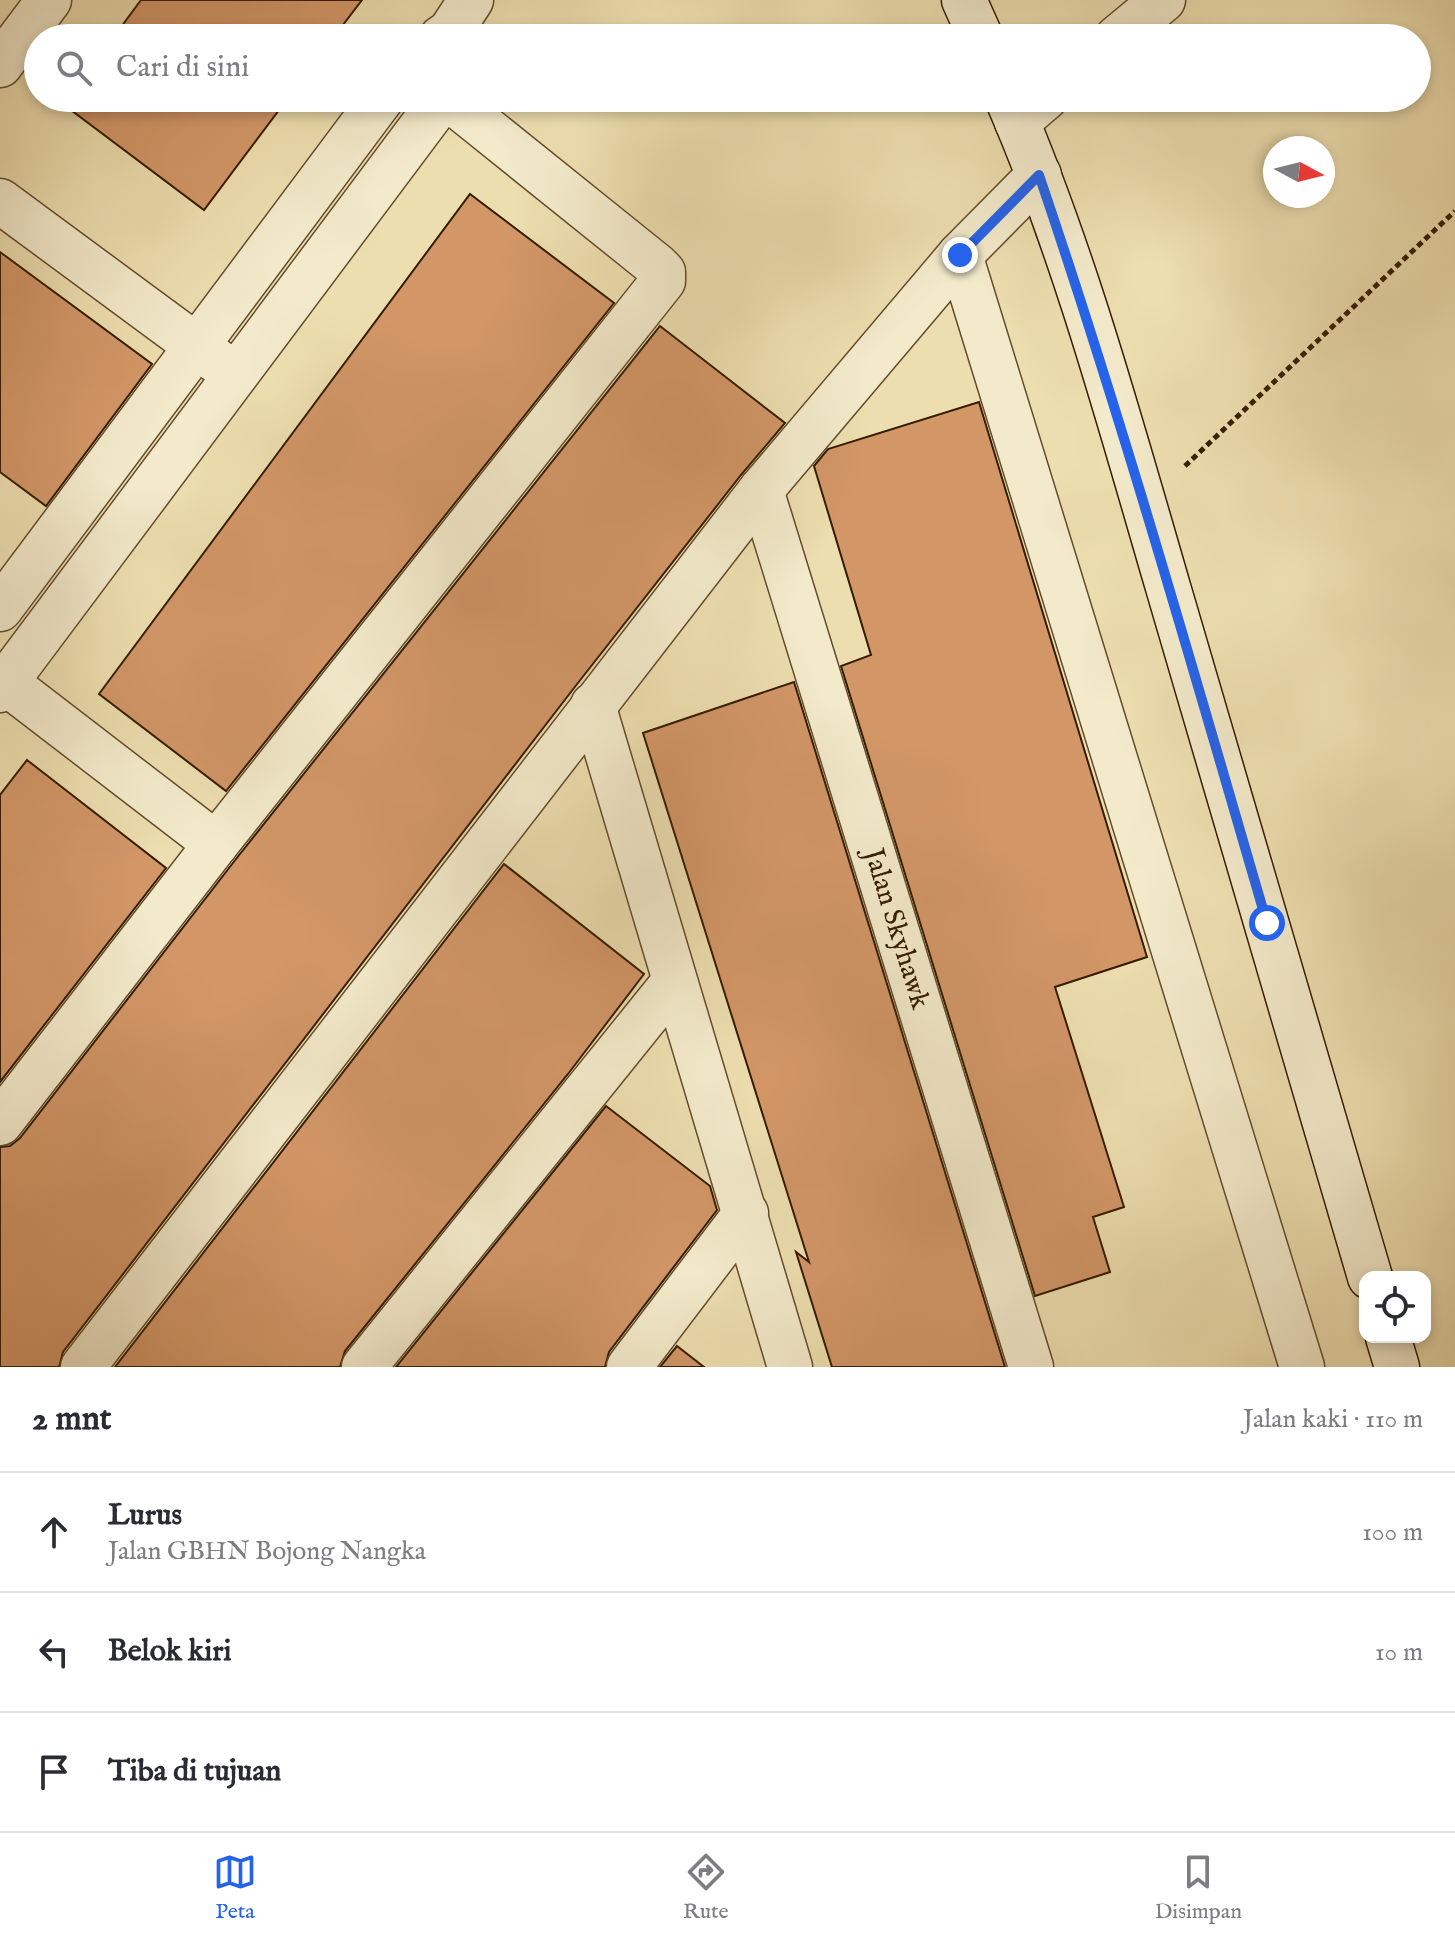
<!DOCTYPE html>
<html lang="id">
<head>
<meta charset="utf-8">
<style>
	body { margin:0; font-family:"IM FELL English",serif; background:#f7f7f7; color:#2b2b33 }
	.controls { position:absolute; right:24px; bottom:24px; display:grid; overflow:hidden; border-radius:16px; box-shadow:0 4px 12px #0003 }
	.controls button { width:72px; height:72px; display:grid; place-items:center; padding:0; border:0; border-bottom:2px solid #e1e1e2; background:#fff; color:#2b2b33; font:40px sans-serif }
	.compass { position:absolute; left:1263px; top:136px; width:72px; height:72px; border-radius:50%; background:#fff; box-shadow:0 4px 12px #0003; rotate:97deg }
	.stop { position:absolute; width:24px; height:24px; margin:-18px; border:6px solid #2563eb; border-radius:50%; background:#fff }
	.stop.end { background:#2563eb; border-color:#fff; box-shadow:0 2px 8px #0008 }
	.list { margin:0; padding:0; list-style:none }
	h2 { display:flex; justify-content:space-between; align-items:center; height:104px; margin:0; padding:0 32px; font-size:34px }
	h2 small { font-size:26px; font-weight:400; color:#7c7c81 }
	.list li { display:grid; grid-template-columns:52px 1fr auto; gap:24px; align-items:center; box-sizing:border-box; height:120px; padding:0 32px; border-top:2px solid #e1e1e2 }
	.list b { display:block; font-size:30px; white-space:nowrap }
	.list p { margin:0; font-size:26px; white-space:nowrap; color:#7c7c81 }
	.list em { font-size:26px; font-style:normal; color:#7c7c81 }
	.icon { flex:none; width:44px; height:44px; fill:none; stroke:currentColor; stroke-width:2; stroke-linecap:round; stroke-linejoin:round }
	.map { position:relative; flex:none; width:1455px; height:1367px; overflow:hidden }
	.search { position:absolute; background:#fff; box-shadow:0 4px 12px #0003; left:24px; right:24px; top:24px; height:88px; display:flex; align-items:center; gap:20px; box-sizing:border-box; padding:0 28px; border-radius:44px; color:#7c7c81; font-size:30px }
	.sheet { height:464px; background:#fff }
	nav { display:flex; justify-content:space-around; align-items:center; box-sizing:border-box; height:112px; border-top:2px solid #e1e1e2; background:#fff; font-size:22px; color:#7c7c81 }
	nav a { display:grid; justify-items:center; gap:4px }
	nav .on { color:#2563eb }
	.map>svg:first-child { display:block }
	.building { fill:#d29667; stroke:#351c00; stroke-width:2 }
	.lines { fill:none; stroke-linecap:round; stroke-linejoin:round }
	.street-casing { stroke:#634c2c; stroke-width:47 }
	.secondary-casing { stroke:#351c00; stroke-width:47 }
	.path { stroke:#351c00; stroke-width:5; stroke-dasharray:6 4; stroke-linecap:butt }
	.street { stroke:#f3eacb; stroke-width:44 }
	.secondary { stroke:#f3eacb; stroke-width:44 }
	.route { stroke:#2563eb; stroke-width:10 }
	.labels { text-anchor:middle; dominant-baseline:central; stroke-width:6; stroke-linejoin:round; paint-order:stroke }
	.street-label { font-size:28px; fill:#351c00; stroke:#f3eacb }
</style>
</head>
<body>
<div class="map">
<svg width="1455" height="1367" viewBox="0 0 1455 1367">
	<rect width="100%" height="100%" fill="#eddeaf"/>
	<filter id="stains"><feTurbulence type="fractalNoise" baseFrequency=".0025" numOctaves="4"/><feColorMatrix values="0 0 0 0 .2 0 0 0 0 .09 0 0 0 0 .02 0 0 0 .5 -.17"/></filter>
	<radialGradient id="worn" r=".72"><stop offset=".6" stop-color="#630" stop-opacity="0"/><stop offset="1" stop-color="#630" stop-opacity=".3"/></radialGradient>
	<g class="building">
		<path d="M141,0H362L333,38H113Z"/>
		<path d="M68,98H288L204,210L63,104Z"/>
		<path d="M470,194L614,303L226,791L99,694Z"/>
		<path d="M0,252L152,364L46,506L0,472Z"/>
		<path d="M660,326L785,423L741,475L574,688L63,1352L59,1367H0V1147L10,1146L20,1138L236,859Z"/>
		<path d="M979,402L1147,957L1055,987L1124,1207L1093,1217L1110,1272L1035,1296L841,666L871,655L814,466L828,449Z"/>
		<path d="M794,682L1005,1367H832L796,1252L809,1262L643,733Z"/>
		<path d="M27,760L166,868L0,1082V795Z"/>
		<path d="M504,864L644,974L568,1074L345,1351L340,1367H115Z"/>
		<path d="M606,1106L710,1186L717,1210L609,1352L605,1367H396Z"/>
		<path d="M677,1346L704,1367H660Z"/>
	</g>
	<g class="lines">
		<defs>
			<g id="street">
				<path d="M441,38L450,32L471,0"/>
				<path d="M1117,38L1163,0"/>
				<path d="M0,65L49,0"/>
				<path d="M1017,122L1045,98"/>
				<path d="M0,201L221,364"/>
				<path d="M960,255L1039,175"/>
				<path d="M761,490L1031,1367"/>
				<path d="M0,609L382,98"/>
				<path d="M0,678L216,844"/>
				<path d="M0,690L443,98"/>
				<path d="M593,705L790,1367"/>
				<path d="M0,1123L216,844L663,281V272L657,266L448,98"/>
				<path d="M83,1367L761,490L960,255L1302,1367"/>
				<path d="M364,1367L674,982"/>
				<path d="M629,1367L746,1213"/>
			</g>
			<g id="secondary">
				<path d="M964,0L981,38"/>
				<path d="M1007,98C1075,255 1120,423 1168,587C1236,817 1303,1047 1370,1277"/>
				<path d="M1388,1337L1397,1367"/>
			</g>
		</defs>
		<use href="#street" class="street-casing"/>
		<use href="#secondary" class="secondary-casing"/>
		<path class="path" d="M1185,466L1455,211"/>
		<use href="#street" class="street"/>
		<use href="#secondary" class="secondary"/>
	</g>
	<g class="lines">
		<path class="route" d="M960,255L1039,175C1123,422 1194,673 1267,923"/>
	</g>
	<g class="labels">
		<g class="street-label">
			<text transform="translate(896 929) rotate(73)">Jalan Skyhawk</text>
		</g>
	</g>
	<rect width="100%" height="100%" filter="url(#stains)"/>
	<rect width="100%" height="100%" fill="url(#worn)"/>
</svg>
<div class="controls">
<button><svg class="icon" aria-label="locate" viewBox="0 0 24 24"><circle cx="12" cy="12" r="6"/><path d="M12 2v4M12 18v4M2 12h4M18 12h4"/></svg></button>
</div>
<svg class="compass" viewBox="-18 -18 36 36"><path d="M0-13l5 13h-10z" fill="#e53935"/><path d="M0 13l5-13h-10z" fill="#7c7c81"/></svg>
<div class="stop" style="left:1267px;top:923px"></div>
<div class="stop end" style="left:960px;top:255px"></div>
<div class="search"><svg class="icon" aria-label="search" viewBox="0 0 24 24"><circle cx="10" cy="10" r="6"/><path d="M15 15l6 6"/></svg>Cari di sini</div>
</div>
<section class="sheet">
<h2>2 mnt<small>Jalan kaki · 110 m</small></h2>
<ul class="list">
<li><svg class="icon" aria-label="ahead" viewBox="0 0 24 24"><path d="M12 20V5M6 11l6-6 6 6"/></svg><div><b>Lurus</b><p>Jalan GBHN Bojong Nangka</p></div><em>100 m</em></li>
<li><svg class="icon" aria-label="left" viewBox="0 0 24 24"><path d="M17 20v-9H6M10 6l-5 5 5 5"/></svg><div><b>Belok kiri</b></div><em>10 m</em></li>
<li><svg class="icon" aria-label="arrive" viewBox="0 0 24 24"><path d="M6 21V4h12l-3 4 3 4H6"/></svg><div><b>Tiba di tujuan</b></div></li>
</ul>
</section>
<nav>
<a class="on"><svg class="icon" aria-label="map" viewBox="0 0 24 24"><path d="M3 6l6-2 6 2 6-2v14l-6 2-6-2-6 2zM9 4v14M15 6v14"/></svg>Peta</a>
<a><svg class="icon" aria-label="directions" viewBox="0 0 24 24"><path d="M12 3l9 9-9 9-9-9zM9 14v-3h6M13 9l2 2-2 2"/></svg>Rute</a>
<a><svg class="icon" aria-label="saved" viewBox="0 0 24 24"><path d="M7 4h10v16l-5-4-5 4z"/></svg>Disimpan</a>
</nav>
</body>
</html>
